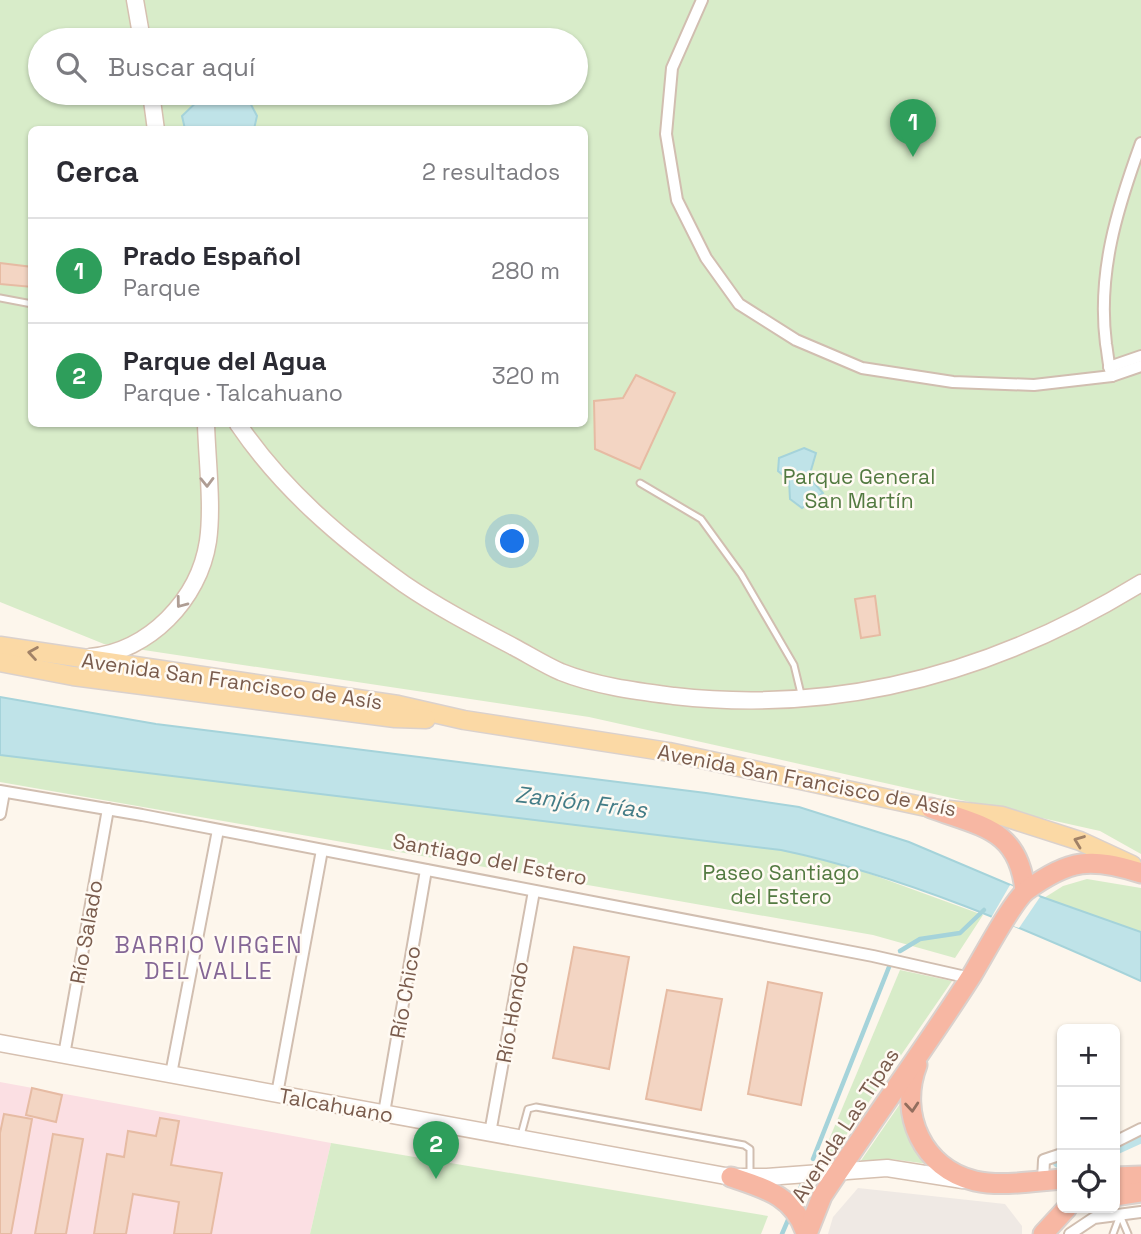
<!DOCTYPE html>
<html lang="es">
<head>
<meta charset="utf-8">
<style>
	body { margin:0; font-family:"Space Grotesk",sans-serif; background:#f2f2f3; color:#2b2b33 }
	.controls { position:absolute; right:21px; bottom:21px; display:grid; overflow:hidden; border-radius:10px; box-shadow:0 2px 5px #0004 }
	.controls button { width:63px; height:63px; display:grid; place-items:center; padding:0; border:0; border-bottom:2px solid #e1e1e2; background:#fff; color:#2b2b33; font:35px sans-serif }
	.you { position:absolute; left:513px; top:542px; width:24px; height:24px; margin:-18px; border:5px solid #fff; border-radius:50%; background:#1a73e8; box-shadow:0 0 0 10px #1a73e833 }
	.badge { display:grid; place-items:center; width:46px; height:46px; border-radius:50%; background:#2563eb; color:#fff; font-size:23px; font-weight:700 }
	.pin { position:absolute; translate:-50% -58px; filter:drop-shadow(0 2px 4px #0008) }
	.pin::after { content:''; position:absolute; top:37px; width:24px; height:21px; background:inherit; clip-path:polygon(0 0,100% 0,50% 100%) }
	.list { margin:0; padding:0; list-style:none }
	h2 { display:flex; justify-content:space-between; align-items:center; height:91px; margin:0; padding:0 28px; font-size:30px }
	h2 small { font-size:23px; font-weight:400; color:#7c7c81 }
	.list li { display:grid; grid-template-columns:46px 1fr auto; gap:21px; align-items:center; box-sizing:border-box; height:105px; padding:0 28px; border-top:2px solid #e1e1e2 }
	.list b { display:block; font-size:26px; white-space:nowrap }
	.list p { margin:0; font-size:23px; white-space:nowrap; color:#7c7c81 }
	.list em { font-size:23px; font-style:normal; color:#7c7c81 }
	.icon { flex:none; width:38px; height:38px; fill:none; stroke:currentColor; stroke-width:2; stroke-linecap:round; stroke-linejoin:round }
	.map { position:relative; flex:none; width:1141px; height:1234px; overflow:hidden }
	.search { position:absolute; background:#fff; box-shadow:0 2px 5px #0004; left:28px; top:28px; width:560px; height:77px; display:flex; align-items:center; gap:18px; box-sizing:border-box; padding:0 24px; border-radius:38px; color:#7c7c81; font-size:26px }
	.panel { position:absolute; background:#fff; box-shadow:0 2px 5px #0004; left:28px; top:126px; width:560px; height:301px; border-radius:10px }
	.map>svg:first-child { display:block }
	.industrial { fill:#efe9e4 }
	.medical { fill:#fbdfe3 }
	.green { fill:#d8ecc9; fill-rule:evenodd }
	.water { fill:#bfe3e8; stroke:#a5d3da; stroke-width:2 }
	.pier { fill:#fdf6ec }
	.lines { fill:none; stroke-linecap:round; stroke-linejoin:round }
	.stream { stroke:#a5d3da; stroke-width:4.5 }
	.canal { stroke:#bfe3e8; stroke-width:14 }
	.building { fill:#f3d5c3; stroke:#e6bba3; stroke-width:2 }
	.lane-casing { stroke:#d1beb0; stroke-width:9 }
	.street-casing { stroke:#d1beb0; stroke-width:14 }
	.secondary-casing { stroke:#d6c0b0; stroke-width:19 }
	.primary-casing { stroke:#dad1cd; stroke-width:21 }
	.highway-casing { stroke:#dad1cd; stroke-width:23 }
	.lane { stroke:#fff; stroke-width:5 }
	.street { stroke:#fff; stroke-width:10 }
	.secondary { stroke:#fff; stroke-width:16 }
	.primary { stroke:#fbd9a5; stroke-width:18 }
	.highway { stroke:#f7b7a3; stroke-width:19 }
	.oneway { stroke:#af9d94 }
	.oneway2 { stroke:#a18267 }
	.oneway3 { stroke:#936e5e }
	.labels { text-anchor:middle; dominant-baseline:central; stroke-width:5; stroke-linejoin:round; paint-order:stroke }
	.park-label { font-size:21px; fill:#537a41; stroke:#fffaf3 }
	.street-label { font-size:21px; fill:#7a5c4d; stroke:#fffaf3 }
	.water-label { font-size:23px; font-style:italic; fill:#437c86; stroke:#fffaf3 }
	.neighbourhood-label { font-size:23px; letter-spacing:2px; fill:#846695; stroke:#fffaf3 }
</style>
</head>
<body>
<div class="map">
<svg width="1141" height="1234" viewBox="0 0 1141 1234">
	<rect width="100%" height="100%" fill="#fdf6ec"/>
	<path class="industrial" d="M858,1188L1005,1204L1022,1226V1234H828L833,1217Z"/>
	<path class="medical" d="M0,1082L331,1143L310,1234H0Z"/>
	<g class="green">
		<path d="M0,0H1141V854L1100,831L589,717L104,644L0,602ZM40,40H576V93H40ZM32,130H584V424H32Z"/>
		<path d="M0,755L781,850L854,868L983,915L955,958L873,935L0,782Z"/>
		<path d="M1087,879L1141,888V932L1044,898L1063,886Z"/>
		<path d="M900,970L952,981L829,1160L823,1154Z"/>
		<path d="M902,1101L909,1137L928,1164L891,1159L860,1162Z"/>
		<path d="M331,1143L768,1216L761,1234H310Z"/>
	</g>
	<g class="water">
		<path d="M206,93H245L257,116L254,129H185L182,116Z"/>
		<path d="M804,448L816,453L809,477L823,493L802,508L790,499L789,480L778,471L779,458Z"/>
		<path d="M0,697L156,724L706,793L799,807L909,842L1025,891L1141,932V981C1025,929 905,876 781,850L0,755Z"/>
	</g>
	<path class="pier" d="M1010,885L1040,897L1019,928L991,918Z"/>
	<g class="lines">
		<g class="stream">
			<path d="M900,951L920,939L960,933L984,910"/>
			<path d="M813,1159L889,967"/>
			<path d="M796,1200L802,1184"/>
			<path d="M782,1234L788,1220"/>
		</g>
		<g class="canal">
			<path d="M1115,1148L1141,1136"/>
			<path d="M1059,1161H1062"/>
		</g>
	</g>
	<g class="building">
		<path d="M0,263L32,267V287L0,284Z"/>
		<path d="M636,375L675,393L640,469L595,449L594,401L623,398Z"/>
		<path d="M875,596L880,635L861,638L855,599Z"/>
		<path d="M574,947L629,957L609,1069L553,1058Z"/>
		<path d="M768,982L822,993L801,1105L748,1094Z"/>
		<path d="M667,990L722,999L701,1110L646,1099Z"/>
		<path d="M32,1088L62,1095L56,1122L26,1115Z"/>
		<path d="M4,1114L32,1119L11,1234H0V1133Z"/>
		<path d="M160,1118L179,1121L171,1165L222,1173L211,1234H174L179,1202L133,1194L126,1234H94L107,1154L124,1157L128,1131L156,1136Z"/>
		<path d="M53,1134L83,1139L66,1234H35Z"/>
	</g>
	<g class="lines">
		<defs>
			<g id="lane">
				<path d="M0,298L32,304"/>
				<path d="M640,483L701,519L741,574L794,665L802,698"/>
				<path d="M521,1135L528,1109L536,1107L744,1145L750,1149V1176"/>
				<path d="M1113,1234L1120,1215L1128,1234"/>
			</g>
			<g id="street">
				<path d="M702,0L672,68L666,134L677,200L706,258L739,304L796,340L862,368L953,382L1034,385L1112,376L1141,366"/>
				<path d="M1109,367L1141,356"/>
				<path d="M1112,376C1108,366 1108,354 1106,344C1097,273 1117,209 1141,143"/>
				<path d="M0,791L142,815L873,956L970,978"/>
				<path d="M0,814L4,792"/>
				<path d="M64,1055L108,809"/>
				<path d="M171,1074L218,830"/>
				<path d="M277,1094L322,850"/>
				<path d="M384,1113L426,870"/>
				<path d="M490,1133L534,891"/>
				<path d="M1115,1142L1141,1129"/>
				<path d="M1043,1180L1044,1160L1062,1154"/>
				<path d="M1070,1234L1094,1218L1141,1212"/>
			</g>
			<g id="secondary">
				<path d="M135,0L142,40"/>
				<path d="M151,93L156,130"/>
				<path d="M238,424C282,489 341,539 404,584C439,608 476,627 514,647C529,655 545,665 561,672C596,686 636,691 674,696C842,715 998,671 1141,583"/>
				<path d="M90,657C149,651 199,600 208,541C213,506 207,460 206,424"/>
				<path d="M0,1043L731,1177H767L887,1168L963,1180"/>
			</g>
			<g id="primary">
				<path d="M0,646L398,705L464,720L669,752L931,808L1002,816L1080,841L1132,865"/>
				<path d="M0,662L73,676L395,718L426,719"/>
			</g>
			<g id="highway">
				<path d="M931,808C982,827 1019,829 1025,891"/>
				<path d="M917,1065C898,1114 923,1169 975,1181C1002,1187 1035,1181 1062,1179"/>
				<path d="M731,1177C764,1188 795,1196 806,1234"/>
				<path d="M1115,1177L1141,1176"/>
				<path d="M1115,1196L1141,1192"/>
				<path d="M807,1234L822,1196C871,1122 924,1050 972,975C983,957 1013,900 1027,890C1070,859 1091,857 1141,873"/>
				<path d="M1043,1234L1067,1208"/>
			</g>
		</defs>
		<use href="#lane" class="lane-casing"/>
		<use href="#street" class="street-casing"/>
		<use href="#secondary" class="secondary-casing"/>
		<use href="#primary" class="primary-casing"/>
		<use href="#highway" class="highway-casing"/>
		<use href="#lane" class="lane"/>
		<use href="#street" class="street"/>
		<use href="#secondary" class="secondary"/>
		<use href="#primary" class="primary"/>
		<use href="#highway" class="highway"/>
	</g>
	<defs><path id="oneway-chevron" d="M-2-3.5L2.5 0L-2 3.5" fill="none" stroke-width="1.6" stroke-linecap="round" stroke-linejoin="round" transform="scale(1.75)"/></defs>
	<g class="oneway">
		<use href="#oneway-chevron" transform="translate(207 482) rotate(89)"/>
		<use href="#oneway-chevron" transform="translate(181 603) rotate(127)"/>
	</g>
	<g class="oneway2">
		<use href="#oneway-chevron" transform="translate(33 653) rotate(-171)"/>
		<use href="#oneway-chevron" transform="translate(1079 841) rotate(-159)"/>
	</g>
	<use class="oneway3" href="#oneway-chevron" transform="translate(912 1107) rotate(85)"/>
	<g class="labels">
		<g class="park-label">
			<text x="859" y="476">Parque General<tspan x="859" dy="24">San Martín</tspan></text>
			<text x="781" y="872">Paseo Santiago<tspan x="781" dy="24">del Estero</tspan></text>
		</g>
		<g class="street-label">
			<text transform="translate(232 681) rotate(8)">Avenida San Francisco de Asís</text>
			<text transform="translate(807 780) rotate(11)">Avenida San Francisco de Asís</text>
			<text transform="translate(490 859) rotate(11)">Santiago del Estero</text>
			<text transform="translate(86 932) rotate(-80)">Río Salado</text>
			<text transform="translate(405 992) rotate(-80)">Río Chico</text>
			<text transform="translate(512 1012) rotate(-80)">Río Hondo</text>
			<text transform="translate(336 1105) rotate(10)">Talcahuano</text>
			<text transform="translate(845 1125) rotate(-57)">Avenida Las Tipas</text>
		</g>
		<g class="water-label">
			<text transform="translate(581 802) rotate(7)">Zanjón Frías</text>
		</g>
		<g class="neighbourhood-label">
			<text x="209" y="945">BARRIO VIRGEN<tspan x="209" dy="26">DEL VALLE</tspan></text>
		</g>
	</g>
</svg>
<div class="controls">
<button>+</button>
<button>−</button>
<button><svg class="icon" aria-label="locate" viewBox="0 0 24 24"><circle cx="12" cy="12" r="6"/><path d="M12 2v4M12 18v4M2 12h4M18 12h4"/></svg></button>
</div>
<div class="you"></div>
<div class="pin badge" style="left:913px;top:157px;background:#2e9e5b">1</div>
<div class="pin badge" style="left:436px;top:1179px;background:#2e9e5b">2</div>
<div class="search"><svg class="icon" aria-label="search" viewBox="0 0 24 24"><circle cx="10" cy="10" r="6"/><path d="M15 15l6 6"/></svg>Buscar aquí</div>
<section class="panel">
<h2>Cerca<small>2 resultados</small></h2>
<ul class="list">
<li><span class="badge" style="background:#2e9e5b">1</span><div><b>Prado Español</b><p>Parque</p></div><em>280 m</em></li>
<li><span class="badge" style="background:#2e9e5b">2</span><div><b>Parque del Agua</b><p>Parque · Talcahuano</p></div><em>320 m</em></li>
</ul>
</section>
</div>
</body>
</html>
